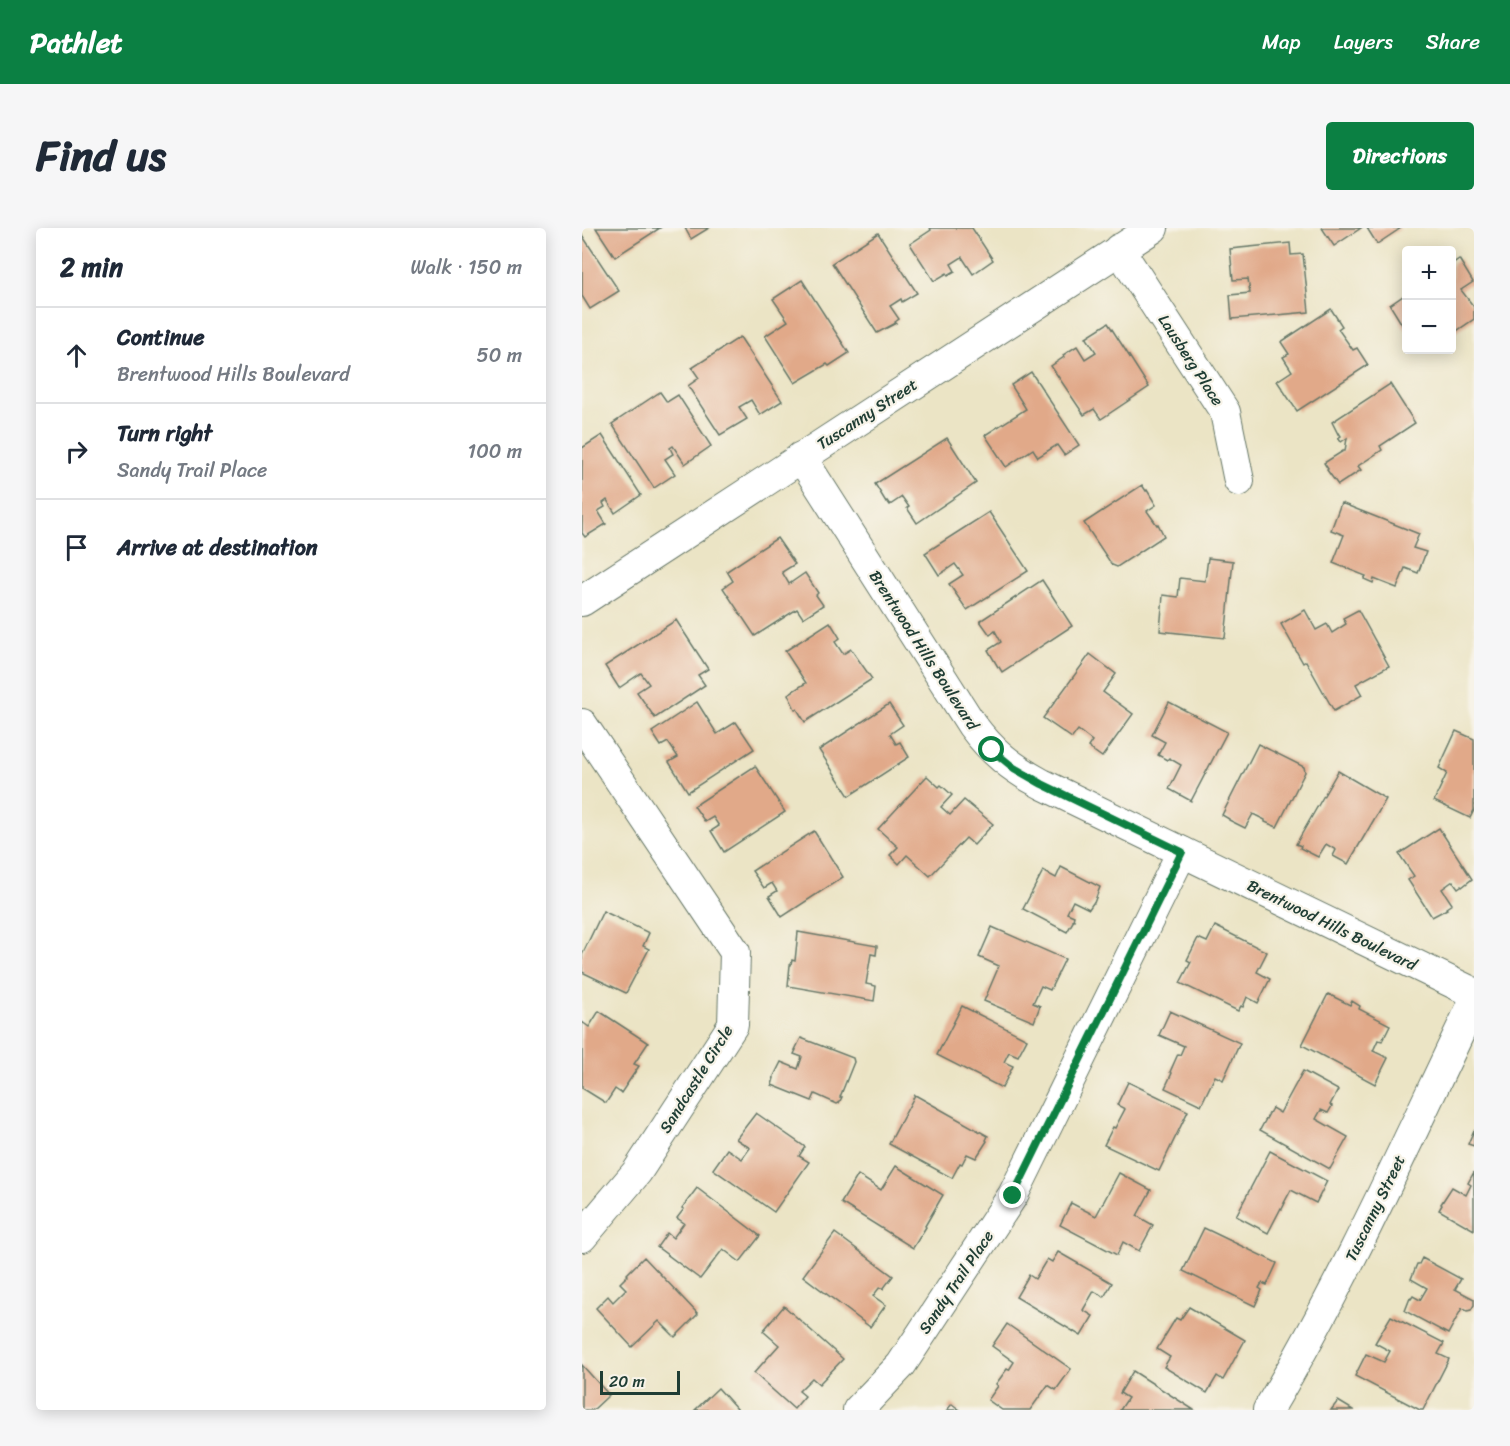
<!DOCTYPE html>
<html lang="en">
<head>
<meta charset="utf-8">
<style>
	body { margin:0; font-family:Sriracha,sans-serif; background:#f6f6f7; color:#1f2937 }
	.controls { position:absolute; right:18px; top:18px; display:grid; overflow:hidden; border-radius:6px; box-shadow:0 3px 15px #0003 }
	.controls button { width:54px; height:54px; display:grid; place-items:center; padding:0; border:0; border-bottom:2px solid #e0e1e3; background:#fff; color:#1f2937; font:30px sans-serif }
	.scale { position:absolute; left:18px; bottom:15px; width:80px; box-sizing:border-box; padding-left:6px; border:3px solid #1f3d34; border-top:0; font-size:16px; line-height:21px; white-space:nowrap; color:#1f3d34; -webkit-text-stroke:4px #f7f3e8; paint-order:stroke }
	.stop { position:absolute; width:18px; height:18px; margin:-14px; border:4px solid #0b8043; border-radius:50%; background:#fff }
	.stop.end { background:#0b8043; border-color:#fff; box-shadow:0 2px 6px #0008 }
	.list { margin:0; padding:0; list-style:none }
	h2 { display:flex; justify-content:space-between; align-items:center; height:78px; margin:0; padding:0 24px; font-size:26px }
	h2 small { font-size:20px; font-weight:400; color:#747a83 }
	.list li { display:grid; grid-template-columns:39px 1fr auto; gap:18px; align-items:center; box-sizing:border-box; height:96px; padding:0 24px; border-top:2px solid #e0e1e3 }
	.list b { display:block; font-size:22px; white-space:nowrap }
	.list p { margin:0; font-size:20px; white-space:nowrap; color:#747a83 }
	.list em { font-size:20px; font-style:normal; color:#747a83 }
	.icon { flex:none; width:33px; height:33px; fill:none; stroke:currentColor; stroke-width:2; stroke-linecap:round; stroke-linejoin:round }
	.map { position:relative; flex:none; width:892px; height:1182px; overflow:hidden; border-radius:6px }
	header { display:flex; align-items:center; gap:36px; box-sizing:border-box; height:84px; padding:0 30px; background:#0b8043; color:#fff }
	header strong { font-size:28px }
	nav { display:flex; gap:33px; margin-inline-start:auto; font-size:21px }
	.intro { display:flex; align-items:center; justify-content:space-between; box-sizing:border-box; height:144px; padding:0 36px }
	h1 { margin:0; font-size:42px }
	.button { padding:15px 27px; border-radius:6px; background:#0b8043; color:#fff; font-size:21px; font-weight:700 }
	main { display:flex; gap:36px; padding:0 36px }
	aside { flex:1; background:#fff; border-radius:6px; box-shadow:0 3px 15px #0003 }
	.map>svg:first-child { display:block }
	.building { fill:#e1a989 }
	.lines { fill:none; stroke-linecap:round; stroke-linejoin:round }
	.minor-casing { stroke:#667767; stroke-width:32 }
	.minor { stroke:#fff; stroke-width:30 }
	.route { stroke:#0b8043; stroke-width:8 }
	.labels { text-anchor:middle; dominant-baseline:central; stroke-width:4.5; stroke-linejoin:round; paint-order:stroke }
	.street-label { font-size:16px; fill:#1f3d34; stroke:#f7f3e8 }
</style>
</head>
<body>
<header>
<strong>Pathlet</strong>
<nav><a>Map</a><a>Layers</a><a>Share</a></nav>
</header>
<div class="intro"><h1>Find us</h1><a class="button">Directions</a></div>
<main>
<aside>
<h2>2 min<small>Walk · 150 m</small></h2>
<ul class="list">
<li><svg class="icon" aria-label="ahead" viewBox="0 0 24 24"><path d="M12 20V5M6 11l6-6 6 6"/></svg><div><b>Continue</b><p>Brentwood Hills Boulevard</p></div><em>50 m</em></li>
<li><svg class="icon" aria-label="right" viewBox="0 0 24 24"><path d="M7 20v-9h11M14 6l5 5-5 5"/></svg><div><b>Turn right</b><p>Sandy Trail Place</p></div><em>100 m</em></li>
<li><svg class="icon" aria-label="arrive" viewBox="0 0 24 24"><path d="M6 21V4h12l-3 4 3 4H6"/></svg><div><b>Arrive at destination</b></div></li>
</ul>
</aside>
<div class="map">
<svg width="892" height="1182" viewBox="0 0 892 1182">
	<rect width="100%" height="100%" fill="#f7f3e8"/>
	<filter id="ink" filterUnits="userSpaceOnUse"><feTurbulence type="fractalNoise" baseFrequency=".0167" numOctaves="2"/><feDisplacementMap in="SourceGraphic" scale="12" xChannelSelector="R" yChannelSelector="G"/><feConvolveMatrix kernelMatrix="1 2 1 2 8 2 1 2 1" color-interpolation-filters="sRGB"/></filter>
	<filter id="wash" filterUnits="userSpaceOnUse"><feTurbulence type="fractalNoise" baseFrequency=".008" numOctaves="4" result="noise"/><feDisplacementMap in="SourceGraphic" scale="24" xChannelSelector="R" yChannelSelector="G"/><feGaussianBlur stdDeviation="1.35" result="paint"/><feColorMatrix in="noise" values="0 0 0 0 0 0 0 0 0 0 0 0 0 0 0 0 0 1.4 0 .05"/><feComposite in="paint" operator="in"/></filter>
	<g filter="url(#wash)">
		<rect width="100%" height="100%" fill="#ebe4c5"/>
		<g id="blocks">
			<g class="building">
				<path d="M14,0H78L33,29Z"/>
				<path d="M103,0H127L109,11Z"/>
				<path d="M348,0H390L411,32L391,46L380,29L369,36L373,43L366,47L365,45L352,53L328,16L349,2Z"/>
				<path d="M740,0H779L752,18Z"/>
				<path d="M785,0H819L795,16Z"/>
				<path d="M296,5L335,65L320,74L319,71L308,78L317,91L313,94L314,95L295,105L250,35Z"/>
				<path d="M0,7L37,63L8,81L0,68Z"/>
				<path d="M708,15L709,27L721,26L727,84L650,91L648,67L668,65L666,51L651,52L648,21Z"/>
				<path d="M877,31L891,54L879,62L892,79V91L870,106V36Z"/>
				<path d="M220,52L267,125L247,138L245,136L213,155L183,108L206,93L191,71Z"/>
				<path d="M824,66V103L808,77Z"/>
				<path d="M749,81L760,98L756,101L771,122L775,120L786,137L715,183L695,153L710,143L701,129L707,126L699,114Z"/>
				<path d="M526,95L567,159L519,191L512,181L502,187L469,138L482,129L481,127L495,118L503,131L514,124L504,109Z"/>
				<path d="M158,109L200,173L178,187L169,172L157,179L165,191L138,207L106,158L117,150L110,140Z"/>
				<path d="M449,144L497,217L482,227L475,217L456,229L451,221L424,239L403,207L444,181L429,157Z"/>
				<path d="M808,156L833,195L798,218L800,222L776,238L779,242L756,257L745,242L746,241L742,235L761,223H763L765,210L759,214L756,210L759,208L757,205L756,206L750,194Z"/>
				<path d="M78,164L85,174L96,167L129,218L103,236L91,218L88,220L91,226L83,231L93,246L72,260L30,196Z"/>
				<path d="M20,207L59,267L33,285L25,272L21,275L23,279L16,283L24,296L3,309L0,305V220Z"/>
				<path d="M365,210L394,255L335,295L325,280L327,279L320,269L308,277L305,273L304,274L293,256Z"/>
				<path d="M560,257L564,263L565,262L574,277L565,283L575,297L576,296L582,308L535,339L530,337L502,295Z"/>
				<path d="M759,275L837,306L831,320L844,324L836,345L823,340L815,360L792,351L791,355L782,351L784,348L751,335L762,307L749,302Z"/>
				<path d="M407,284L446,343L385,382L367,356L381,347L373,336L357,347L343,325Z"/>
				<path d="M195,310L213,336L200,344L207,356L223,345L236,365L234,367L241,377L221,390L215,381L173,408L141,360L151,353L145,343Z"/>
				<path d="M626,330L651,333L643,410L578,403L581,367L596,369L598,350L623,353Z"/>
				<path d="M460,352L490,398L420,444L417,439H416L406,422L419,414L413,403L408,407L398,393Z"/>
				<path d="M723,382L734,402L745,396L750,405L764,396L761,390L776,382L807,438L774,456L780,467L752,483L724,433L721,435L699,396Z"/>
				<path d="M94,392L126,441L116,447L123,457L73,490L55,464L67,456L59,445L37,460L23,438Z"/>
				<path d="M248,394L258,410L253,414L261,426L269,421L290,451L223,494L215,481H213L206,466L224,455L203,423Z"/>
				<path d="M508,426L534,446L521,464L551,486L520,529L506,519L510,513L496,502L490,510L461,490Z"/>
				<path d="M115,474L135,506L154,494L172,521L106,564L87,534L96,529L86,514L79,518L70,504Z"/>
				<path d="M587,474L645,504L609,573L587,561L599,537L587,530L585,532L576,527L583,514L570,507Z"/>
				<path d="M307,476L321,497L308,506L314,516L318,514L327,529L267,568L237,522Z"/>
				<path d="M874,503L892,511V582L888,590L852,573L865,545L857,540Z"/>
				<path d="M676,516L722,539L723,544L695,599L683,594V592L671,586L663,600L647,592V591L640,587Z"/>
				<path d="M173,538L203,584L142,624L129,603L137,598L131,589L123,594L112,578Z"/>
				<path d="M756,543L804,571L766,636L751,628L754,622L744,616L736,629L718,620L719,618L714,616Z"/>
				<path d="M345,548L357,559L359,557L370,567L359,579L368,587L382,572L411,596L392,617L384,610L348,648L325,627L317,636L308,627L316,619L296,601Z"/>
				<path d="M857,600L890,651L880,659L879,658L876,660L871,653L860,661L870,676L864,680L865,681L850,689L826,652L832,648L817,626Z"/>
				<path d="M232,603L261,649L200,689L187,668L195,663L190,655L182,660L170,643Z"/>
				<path d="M479,639L518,659L512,675H511L507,681L491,673L485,685L492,688L491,692H492L485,704L441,681L461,643L474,650Z"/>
				<path d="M21,683L67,705L61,718L67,721L44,765L0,744V727Z"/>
				<path d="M633,698L685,724L675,744L688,751L676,775L665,769L661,779L659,778L656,783L598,755L609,734L605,732L616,710L625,714Z"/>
				<path d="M410,699L483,731L468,762L459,758L451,775L458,778L452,794L402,773L417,738L397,729Z"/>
				<path d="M216,704L295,718L294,727L289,726L284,756L294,758L292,773L206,758L208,737H209L210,732L213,733Z"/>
				<path d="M746,766L768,777L770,773L778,778L777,781L808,797L800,813L796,812L791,823L806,830L793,856L720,817Z"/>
				<path d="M380,778L445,811L436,828L427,824L422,834L431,838L420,860L355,827Z"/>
				<path d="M17,783L66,815L52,836L57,838L39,865L33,861L24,875L0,860V794L7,799Z"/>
				<path d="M588,783L658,815L641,852L633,848L619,877L583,860L590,845L588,844L596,826L598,827L602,818L577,807Z"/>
				<path d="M219,810L271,830L272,834L258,869H260L257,875L255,876L233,866L230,873L190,857L192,850H191L199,834L216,841L220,829L212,826L214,822H213Z"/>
				<path d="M721,843L756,862L748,877L750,878L746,885L739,882L734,891L766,909L748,941L678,902L690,880L698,885Z"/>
				<path d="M546,854L606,883L577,943L522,917L531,899L533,900L543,881L535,877Z"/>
				<path d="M333,867L406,908L404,912L405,913L394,930L385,926L380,936L378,935L370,950L307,916Z"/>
				<path d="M174,885L223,919L217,928L227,934L192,984L131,941L145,921L160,931L168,920L154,911Z"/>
				<path d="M892,902V918L886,916Z"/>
				<path d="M688,923L745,953L734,975L709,962L702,975H703L700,981L699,980L686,1005L654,988Z"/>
				<path d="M314,938L361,967L343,998L344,999L331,1020L259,975L276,947L299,962Z"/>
				<path d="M892,944V1002L857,982L860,977L859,976L870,959L884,967L889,957L886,955Z"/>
				<path d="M537,945L569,962L555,988L571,997L557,1023L541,1014L535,1027L478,997L489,975L514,988Z"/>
				<path d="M115,960L178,1008L158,1034L141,1021L118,1051L75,1019L85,1005L91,1010L102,995L95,990L102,981L100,980Z"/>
				<path d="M622,1000L695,1035L685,1057L680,1055L677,1060L680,1062L673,1078L601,1043Z"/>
				<path d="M253,1005L311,1048L301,1061L298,1059L291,1068L304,1077L288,1099L221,1048Z"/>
				<path d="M476,1024L530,1055L522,1069L512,1063L501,1082L511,1088L499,1108L434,1069L447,1047L453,1051L465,1031L470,1034Z"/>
				<path d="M62,1029L116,1086L93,1109L77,1093L50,1119L14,1080L26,1068L31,1074L44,1061L38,1055L46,1047L45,1046Z"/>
				<path d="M840,1030L879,1051L873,1061L892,1071V1077L889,1082L885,1083L880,1080L866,1106L823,1083L828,1070L829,1071L831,1068L838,1072L845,1060L829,1051L835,1036H837Z"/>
				<path d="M202,1078L261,1131L237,1156L230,1150L217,1163L223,1168L212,1181L172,1145L197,1117L181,1103Z"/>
				<path d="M607,1079L663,1112L641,1152L635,1148L625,1165L582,1139L588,1129L575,1121L594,1090L598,1092Z"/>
				<path d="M809,1088L862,1115L856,1126L867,1131L841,1182H838L773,1148L784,1126L802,1134L808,1123L793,1115Z"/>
				<path d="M425,1096L489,1141L474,1162L466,1157L448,1182H420L406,1172L416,1158L414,1156L425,1141L427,1142L432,1134L410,1118Z"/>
				<path d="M0,1137L27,1167L11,1182H0Z"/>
				<path d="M551,1143L612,1182H538L546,1170L538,1165Z"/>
				<path d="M136,1160L156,1182H113Z"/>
				<path d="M756,1173L771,1182H749Z"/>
				<path d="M370,1176L378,1182H365Z"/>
			</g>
		</g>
	</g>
	<g filter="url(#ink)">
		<use href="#blocks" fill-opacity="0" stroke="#667767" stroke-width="1.5"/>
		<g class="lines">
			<defs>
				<g id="minor">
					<path d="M537,21L643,184L657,253"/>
					<path d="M219,229L390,497C410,524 430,540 460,556L892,765"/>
					<path d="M0,373L571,0"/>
					<path d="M0,496L153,724L151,797L55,944L0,1009"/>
					<path d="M276,1182L319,1137L431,967L600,624"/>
					<path d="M686,1182C764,1051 826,911 892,774"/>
				</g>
			</defs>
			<use href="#minor" class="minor-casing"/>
			<use href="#minor" class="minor"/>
		</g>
	</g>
	<g class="lines" filter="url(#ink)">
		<path class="route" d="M410,522L432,540L460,556L600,624L431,968"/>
	</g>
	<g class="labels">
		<g class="street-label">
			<text transform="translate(609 132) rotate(57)">Lausberg Place</text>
			<text transform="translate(285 186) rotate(-33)">Tuscanny Street</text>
			<text transform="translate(342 422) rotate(57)">Brentwood Hills Boulevard</text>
			<text transform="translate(750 697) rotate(26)">Brentwood Hills Boulevard</text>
			<text transform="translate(114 851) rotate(-58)">Sandcastle Circle</text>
			<text transform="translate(793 980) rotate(-64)">Tuscanny Street</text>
			<text transform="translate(374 1054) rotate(-56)">Sandy Trail Place</text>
		</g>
	</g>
</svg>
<div class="controls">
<button>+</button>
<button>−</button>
</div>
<div class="scale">20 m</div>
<div class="stop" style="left:410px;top:522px"></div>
<div class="stop end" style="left:431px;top:968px"></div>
</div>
</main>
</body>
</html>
